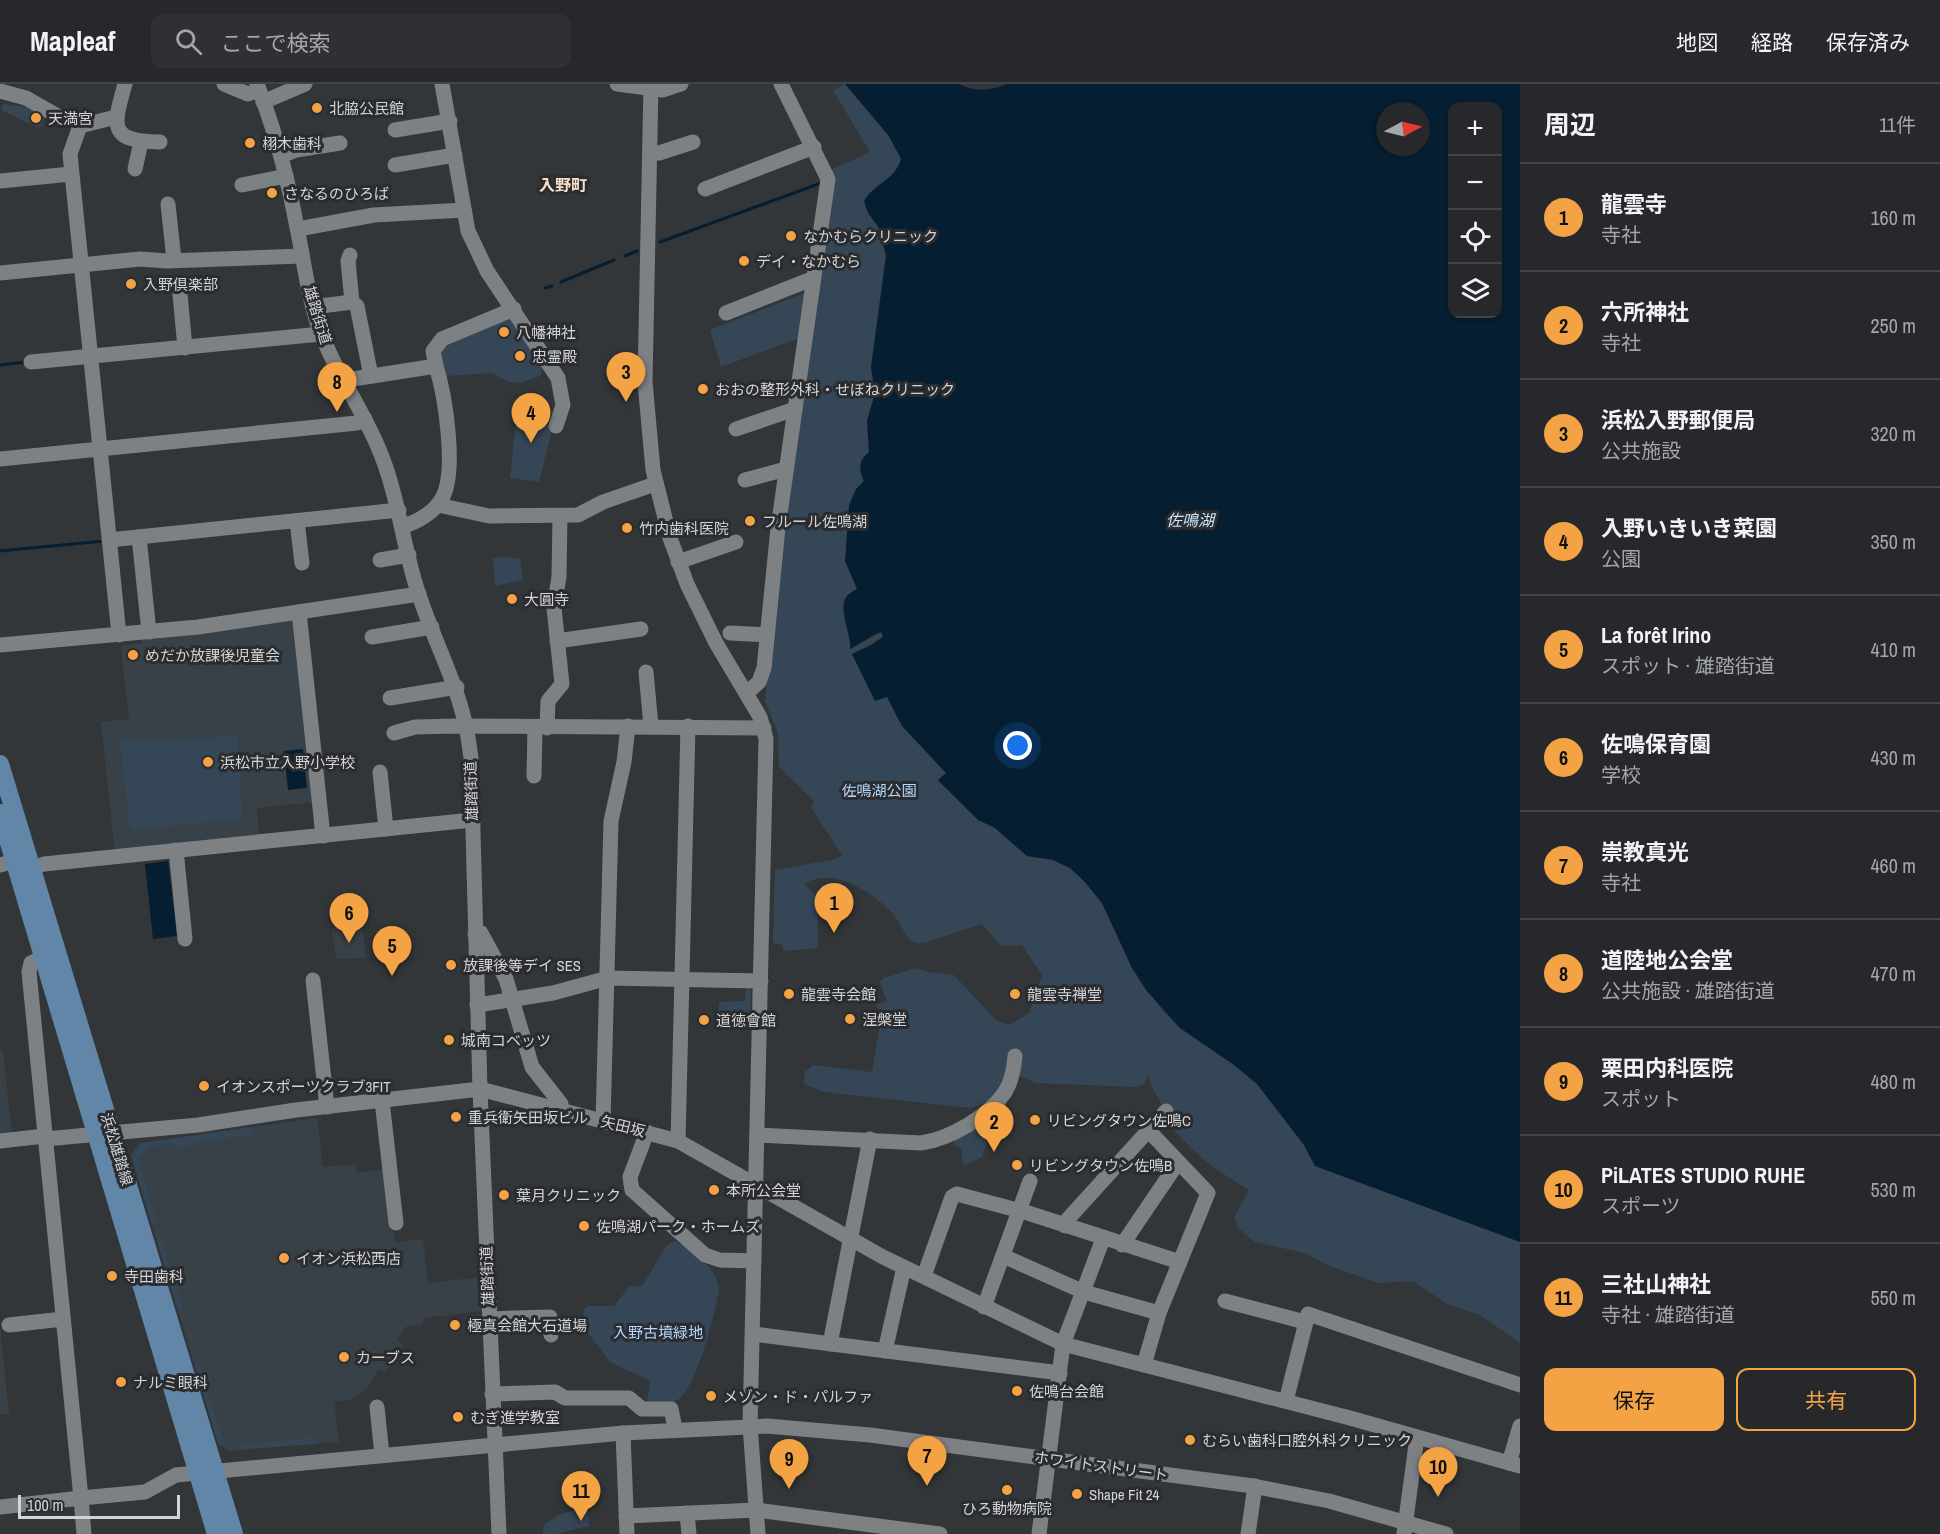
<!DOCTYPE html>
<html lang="ja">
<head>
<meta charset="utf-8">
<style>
	body { margin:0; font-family:"Archivo Narrow","Noto Sans JP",sans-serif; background:#2e3033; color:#f1f3f6 }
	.controls { position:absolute; right:18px; top:18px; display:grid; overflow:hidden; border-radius:12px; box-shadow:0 2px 4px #0004 }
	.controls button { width:54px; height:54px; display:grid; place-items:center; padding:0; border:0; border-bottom:2px solid #424447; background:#26282b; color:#f1f3f6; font:30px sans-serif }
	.compass { position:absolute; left:1376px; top:18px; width:54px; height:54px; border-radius:50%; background:#26282b; box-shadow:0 2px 4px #0004; rotate:83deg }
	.scale { position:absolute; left:18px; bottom:15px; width:162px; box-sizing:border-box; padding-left:6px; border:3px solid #d2d4d5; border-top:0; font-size:16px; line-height:21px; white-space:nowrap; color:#d2d4d5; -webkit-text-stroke:4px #2a2c2f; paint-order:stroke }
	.you { position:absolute; left:1018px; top:662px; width:21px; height:21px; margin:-15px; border:4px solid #fff; border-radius:50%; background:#1a73e8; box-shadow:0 0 0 9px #1a73e833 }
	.badge { display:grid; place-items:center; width:39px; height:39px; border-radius:50%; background:#f4a344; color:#111; font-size:20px; font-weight:700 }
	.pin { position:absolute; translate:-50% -50px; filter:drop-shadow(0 2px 3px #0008) }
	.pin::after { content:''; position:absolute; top:32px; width:21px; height:18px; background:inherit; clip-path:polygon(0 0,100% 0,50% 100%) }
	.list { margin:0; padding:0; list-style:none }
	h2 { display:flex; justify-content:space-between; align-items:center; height:78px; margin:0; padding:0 24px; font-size:26px }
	h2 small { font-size:20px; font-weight:400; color:#a4a6a9 }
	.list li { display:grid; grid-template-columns:39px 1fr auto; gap:18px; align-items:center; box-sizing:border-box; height:108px; padding:0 24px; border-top:2px solid #424447 }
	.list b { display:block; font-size:22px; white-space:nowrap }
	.list p { margin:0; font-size:20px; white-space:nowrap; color:#a4a6a9 }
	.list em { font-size:20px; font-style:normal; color:#a4a6a9 }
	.actions { display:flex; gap:12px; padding:18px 24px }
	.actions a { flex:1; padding:14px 0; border:2px solid #f4a344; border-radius:12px; text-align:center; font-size:21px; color:#f4a344 }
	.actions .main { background:#f4a344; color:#111 }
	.icon { flex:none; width:33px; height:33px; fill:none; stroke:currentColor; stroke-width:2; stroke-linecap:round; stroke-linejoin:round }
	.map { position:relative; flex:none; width:1520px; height:1450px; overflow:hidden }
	header { display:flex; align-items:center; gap:36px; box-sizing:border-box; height:84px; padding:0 30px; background:#26282b; border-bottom:2px solid #424447 }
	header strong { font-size:28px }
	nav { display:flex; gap:33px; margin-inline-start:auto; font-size:21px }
	.search { width:420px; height:54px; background:#2e3033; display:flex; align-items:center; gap:15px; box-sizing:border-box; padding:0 21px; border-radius:12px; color:#a4a6a9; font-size:22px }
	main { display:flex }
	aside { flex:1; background:#26282b }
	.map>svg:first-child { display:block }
	.built { fill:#394148 }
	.green { fill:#354656 }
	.water { fill:#061e31; fill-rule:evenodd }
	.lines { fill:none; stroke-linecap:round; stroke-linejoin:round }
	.stream { stroke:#061e31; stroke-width:3 }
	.minor { stroke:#7e8184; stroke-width:15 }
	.major { stroke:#6286a7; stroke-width:18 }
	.poi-dot { fill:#f4a344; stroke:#2a2c2f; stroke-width:2 }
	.labels { text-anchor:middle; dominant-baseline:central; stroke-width:6; stroke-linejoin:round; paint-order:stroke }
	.poi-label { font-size:15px; fill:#d2d4d5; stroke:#2a2c2f; text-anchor:start }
	.street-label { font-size:15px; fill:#d2d4d5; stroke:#2a2c2f }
	.park-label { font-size:15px; fill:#b3d9fc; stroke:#2a2c2f }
	.neighbourhood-label { font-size:16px; font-weight:bold; fill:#f7e0c9; stroke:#2a2c2f }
	.water-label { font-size:16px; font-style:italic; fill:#c8e4ff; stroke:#2a2c2f }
</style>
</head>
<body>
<header>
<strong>Mapleaf</strong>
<div class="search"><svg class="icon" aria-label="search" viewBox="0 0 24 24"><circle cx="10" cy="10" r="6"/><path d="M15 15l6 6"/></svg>ここで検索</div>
<nav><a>地図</a><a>経路</a><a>保存済み</a></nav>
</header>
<main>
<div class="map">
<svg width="1520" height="1450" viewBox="0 0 1520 1450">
	<rect width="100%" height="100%" fill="#333639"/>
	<g class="built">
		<path d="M296,535L315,718L257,724L259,754L115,769L101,638L129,635L121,562L142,559V555Z"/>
		<path d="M362,841L366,874L336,875L332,844Z"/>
		<path d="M0,967H3L12,1052L0,1054Z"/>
		<path d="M317,1034L323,1083L356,1080L357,1089L387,1085L395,1158L423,1155L428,1199L481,1193L482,1227L423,1234V1240L405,1243L397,1256L403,1260L385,1289L379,1285L366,1306L349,1316L334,1318L339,1358L230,1367L218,1359L131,1071L141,1059Z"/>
		<path d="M0,1243L9,1330H0Z"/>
	</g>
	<g class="green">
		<path d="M845,0L889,52L901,75C894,99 868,100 865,122L879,144L886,172L871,283L875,309L867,337L869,368L861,375L864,397L856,406L845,477L857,505L849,543L851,554L864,558L881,548L883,553L852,570L875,617L887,612L902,642L947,689L938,697L978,736L995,744L1027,772L1053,776L1070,784L1084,797L1102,819L1132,884L1163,927L1180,944L1234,981L1257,1000L1304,1061L1315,1082L1520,1158V1259L1480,1231L1447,1220L1413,1197L1378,1199L1327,1181L1305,1169L1255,1158L1238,1144L1234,1134L1249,1106C1212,1084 1190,1067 1164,1033L1167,1030L1152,1003L1149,991L1143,1001L1136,1003L1036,999L1017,991L986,1019L971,1024L824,1008L804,1000L805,988L813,981L872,988L882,927L875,921L887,917L880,898L884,894L915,884L928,888L954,891L997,937L1010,941L1029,929L1042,891L1022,861L1001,862L982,840L927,858C922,859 918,860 913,858C905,853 901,839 894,831C875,810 833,781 804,800L817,813L818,864L783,867V861L773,859L775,786L837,775L842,771L812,725L811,721L815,718L779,683L778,649L765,617L782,445L831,86L870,68L833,6Z"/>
		<path d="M4,20L32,24L45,30L43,41L37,43L3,27L1,23Z"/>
		<path d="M805,209L799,254L721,283L710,246Z"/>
		<path d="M512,233L543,284L540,292L519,299L509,298L492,289L446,292L439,262Z"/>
		<path d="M516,337L553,342L539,398L510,394Z"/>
		<path d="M507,473L520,475L523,496L495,502L493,474Z"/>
		<path d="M238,652L242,735L130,746L120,658Z"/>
		<path d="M746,904H751L750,936L718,934L719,918L745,917Z"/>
		<path d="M997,1029L1003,1035L1002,1055L987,1058L982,1073L965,1081L962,1076V1065L954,1060L953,1055Z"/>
		<path d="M252,1043L256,1047L253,1051L201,1057L176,1066L172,1059L150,1063L138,1077L156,1136L154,1139L151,1138L131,1071L141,1059Z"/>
		<path d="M158,1153L161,1154L182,1223L181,1226L177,1224L157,1156Z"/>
		<path d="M675,1157C691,1164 719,1187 719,1206C714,1232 698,1299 679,1315C672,1321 656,1318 647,1318L650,1297L610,1278L585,1245L583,1226L588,1222H614L629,1203L643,1201L666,1162Z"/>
		<path d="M196,1278L199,1279L224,1360L232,1364L231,1367L218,1359L195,1281Z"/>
		<path d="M314,1353L318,1356L315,1360L236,1365L239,1362Z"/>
		<path d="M582,1424L588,1427L589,1442L556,1450H543V1442L558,1431Z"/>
	</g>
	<g class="water">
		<path d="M845,0H959C974,8 991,7 1007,0H1520V1158L1315,1082L1304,1061L1257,1000L1234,981L1180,944L1146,906L1132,884L1102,819L1084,797L1070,784L1053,776L1027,772L995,744L978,736L938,696L946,689L902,642L887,613L875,617L852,570L870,562L883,553L881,548C870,551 861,560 850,565C852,550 835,521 849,510C851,508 854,507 857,505L845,477L849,421L856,405L864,397C858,385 859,377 869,368L867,337L875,309L871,283L886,172L879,144L868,129L864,117C874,99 895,97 901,75L889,52ZM1498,22V230H1452V22ZM1385,27H1421V63H1385Z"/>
		<path d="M303,665L307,704L288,706L284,667Z"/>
		<path d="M168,777L177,852L153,855L145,780Z"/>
	</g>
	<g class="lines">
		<g class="stream">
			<path d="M660,158L821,99"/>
			<path d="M625,172L637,167"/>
			<path d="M561,198L614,176"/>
			<path d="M545,204L552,202"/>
			<path d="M0,281L26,278"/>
			<path d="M0,467L104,457"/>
		</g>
		<g class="minor">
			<path d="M125,0C113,43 108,57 160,58"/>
			<path d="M224,0L248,10L259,6"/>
			<path d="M257,0C275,46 288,95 297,144C304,176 307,209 318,241C333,284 360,321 378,363C399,411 402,462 419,511C439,571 464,609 471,674L480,1005L499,1450"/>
			<path d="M442,0L468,147L487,187L558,294L563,321L556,342"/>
			<path d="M617,0L663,6L681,0"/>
			<path d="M651,0L645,298L653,386L670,454L687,500L716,559L760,633L766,655L750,1341L758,1450"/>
			<path d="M0,7L26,14L61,34"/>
			<path d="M263,18L305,0"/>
			<path d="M116,33L80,42L70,70L119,551"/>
			<path d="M395,46L450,37"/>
			<path d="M650,69H659L693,58"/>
			<path d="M281,72L296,66L340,59"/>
			<path d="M395,81L455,71"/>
			<path d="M135,85L141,58"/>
			<path d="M0,97L71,90"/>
			<path d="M242,101L286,92"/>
			<path d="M705,105L814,63"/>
			<path d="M168,120L174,176"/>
			<path d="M298,145L374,131L464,126"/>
			<path d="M350,171L348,177L352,218"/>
			<path d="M0,189L140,175L167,177L302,172"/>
			<path d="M180,210L185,264"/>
			<path d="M313,223L352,218L357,222L371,292"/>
			<path d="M726,229L809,196L813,197"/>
			<path d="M31,278L321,250"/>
			<path d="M436,282L433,267L442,255L514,225"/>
			<path d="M345,299L353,295L436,282C445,311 458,390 441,416C434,428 416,439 403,442"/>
			<path d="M736,345L795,325"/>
			<path d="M0,375L357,339L365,335"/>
			<path d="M745,396L786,385"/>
			<path d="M438,421L489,432L578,431L603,418L655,400"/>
			<path d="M297,437L302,479"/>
			<path d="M139,453L149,548"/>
			<path d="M109,456L399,426"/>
			<path d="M380,476L409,471"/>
			<path d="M678,478L736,458"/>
			<path d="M299,528L323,752"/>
			<path d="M730,549L767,551"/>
			<path d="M372,553L432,543"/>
			<path d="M557,557L641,545"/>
			<path d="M0,561L198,543L419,510"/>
			<path d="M646,588L651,642"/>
			<path d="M747,609L759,598L764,584L778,444L828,95L781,0"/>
			<path d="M390,614L457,603"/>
			<path d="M547,644L548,617L562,600L554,524L559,493L560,432"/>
			<path d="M394,649L415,643L457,642L764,644"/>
			<path d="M380,688L386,745"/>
			<path d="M534,692L535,644"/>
			<path d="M176,766L185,855"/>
			<path d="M0,781L14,777"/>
			<path d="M32,784L44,780L472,736"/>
			<path d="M475,850L481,849L506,895L532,983L561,1020L559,1027"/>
			<path d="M43,874L31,879L29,888L81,1414L145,1408L176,1391L623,1349L767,1342L870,1351L1253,1402L1329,1417L1446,1450"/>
			<path d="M313,896L327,1023"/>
			<path d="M477,921L553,909L608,894L761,897"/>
			<path d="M382,1017L396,1139"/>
			<path d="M603,1038L611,737L624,678L628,642"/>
			<path d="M647,1048L630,1093L632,1106L705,1171L720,1176L754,1177"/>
			<path d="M757,1051L921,1059C950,1055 989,1032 1005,1008C1012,997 1014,984 1015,972"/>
			<path d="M45,1055L198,1041L296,1026L480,1005L678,1057L883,1173L1063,1260L1350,1334L1520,1382"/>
			<path d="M0,1057L45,1052"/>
			<path d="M678,1057L688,642"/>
			<path d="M1065,1142L1067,1136L1166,1027"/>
			<path d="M1122,1161L1177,1080"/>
			<path d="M1003,1172L1084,1208L1159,1229"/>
			<path d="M924,1192L952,1113L957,1110L1028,1129L1180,1178"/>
			<path d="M1225,1217L1305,1238"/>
			<path d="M984,1223L1030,1097"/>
			<path d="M489,1235L550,1233L551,1251"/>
			<path d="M9,1241L63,1235"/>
			<path d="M753,1250L1060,1289"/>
			<path d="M830,1260L870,1055"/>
			<path d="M885,1267L904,1183"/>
			<path d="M1144,1281L1159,1229L1208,1109L1148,1046"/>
			<path d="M492,1310L555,1308L565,1314H629L642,1325H671L675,1344"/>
			<path d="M1286,1317L1308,1230L1520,1301"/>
			<path d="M377,1323L382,1371"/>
			<path d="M623,1349L627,1450"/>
			<path d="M1509,1379L1520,1342"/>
			<path d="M0,1423L81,1414L84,1450"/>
			<path d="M687,1429L689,1450"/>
			<path d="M626,1432L756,1426L940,1450"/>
			<path d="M1039,1450L1063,1260L1103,1155"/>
			<path d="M1248,1450L1255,1402"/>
			<path d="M1404,1450L1417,1353"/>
		</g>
		<g class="major">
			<path d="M0,680L234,1450"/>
			<path d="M0,729L216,1450"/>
		</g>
	</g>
	<g class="poi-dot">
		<circle cx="317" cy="24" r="6"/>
		<circle cx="36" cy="34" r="6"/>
		<circle cx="250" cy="59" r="6"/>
		<circle cx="272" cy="109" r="6"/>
		<circle cx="791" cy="152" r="6"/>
		<circle cx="744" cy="177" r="6"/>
		<circle cx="131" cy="200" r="6"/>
		<circle cx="504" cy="248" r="6"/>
		<circle cx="520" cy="272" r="6"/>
		<circle cx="703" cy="305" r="6"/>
		<circle cx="750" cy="437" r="6"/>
		<circle cx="627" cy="444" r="6"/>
		<circle cx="512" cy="515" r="6"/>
		<circle cx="133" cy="571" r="6"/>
		<circle cx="208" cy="678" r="6"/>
		<circle cx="451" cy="881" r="6"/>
		<circle cx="789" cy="910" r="6"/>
		<circle cx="1015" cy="910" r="6"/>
		<circle cx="850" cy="935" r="6"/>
		<circle cx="704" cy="936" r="6"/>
		<circle cx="449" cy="956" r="6"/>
		<circle cx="204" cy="1002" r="6"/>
		<circle cx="456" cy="1033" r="6"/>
		<circle cx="1035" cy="1036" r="6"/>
		<circle cx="1017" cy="1081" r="6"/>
		<circle cx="714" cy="1106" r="6"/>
		<circle cx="504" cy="1111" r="6"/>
		<circle cx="584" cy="1142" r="6"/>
		<circle cx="284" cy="1174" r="6"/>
		<circle cx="112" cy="1192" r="6"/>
		<circle cx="455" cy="1241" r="6"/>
		<circle cx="344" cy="1273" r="6"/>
		<circle cx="121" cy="1298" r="6"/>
		<circle cx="1017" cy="1307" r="6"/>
		<circle cx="711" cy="1312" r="6"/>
		<circle cx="458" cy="1333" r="6"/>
		<circle cx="1190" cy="1356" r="6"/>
		<circle cx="1007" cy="1406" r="6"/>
		<circle cx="1077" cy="1410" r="6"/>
	</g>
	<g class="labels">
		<g class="poi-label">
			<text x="329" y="24">北脇公民館</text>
			<text x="48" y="34">天満宮</text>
			<text x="262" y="59">栩木歯科</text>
			<text x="284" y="109">さなるのひろば</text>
			<text x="803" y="152">なかむらクリニック</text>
			<text x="756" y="177">デイ・なかむら</text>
			<text x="143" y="200">入野倶楽部</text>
			<text x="516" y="248">八幡神社</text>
			<text x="532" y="272">忠霊殿</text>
			<text x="715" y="305">おおの整形外科・せぼねクリニック</text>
			<text x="762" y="437">フルール佐鳴湖</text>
			<text x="639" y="444">竹内歯科医院</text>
			<text x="524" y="515">大圓寺</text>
			<text x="145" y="571">めだか放課後児童会</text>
			<text x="220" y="678">浜松市立入野小学校</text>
			<text x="463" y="881">放課後等デイ SES</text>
			<text x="801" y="910">龍雲寺会館</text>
			<text x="1027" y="910">龍雲寺禅堂</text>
			<text x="862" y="935">涅槃堂</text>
			<text x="716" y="936">道徳會館</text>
			<text x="461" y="956">城南コベッツ</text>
			<text x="216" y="1002">イオンスポーツクラブ3FIT</text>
			<text x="468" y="1033">重兵衛矢田坂ビル</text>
			<text x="1047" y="1036">リビングタウン佐鳴C</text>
			<text x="1029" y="1081">リビングタウン佐鳴B</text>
			<text x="726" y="1106">本所公会堂</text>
			<text x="516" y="1111">葉月クリニック</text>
			<text x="596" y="1142">佐鳴湖パーク・ホームズ</text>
			<text x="296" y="1174">イオン浜松西店</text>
			<text x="124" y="1192">寺田歯科</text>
			<text x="467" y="1241">極真会館大石道場</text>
			<text x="356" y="1273">カーブス</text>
			<text x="133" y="1298">ナルミ眼科</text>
			<text x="1029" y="1307">佐鳴台会館</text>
			<text x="723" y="1312">メゾン・ド・パルファ</text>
			<text x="470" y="1333">むぎ進学教室</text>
			<text x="1202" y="1356">むらい歯科口腔外科クリニック</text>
			<text x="1089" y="1410">Shape Fit 24</text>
			<text x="1007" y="1424" text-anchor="middle">ひろ動物病院</text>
		</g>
		<g class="street-label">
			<text transform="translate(318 231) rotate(73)">雄踏街道</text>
			<text transform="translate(471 707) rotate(-92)">雄踏街道</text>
			<text transform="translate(623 1042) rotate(14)">矢田坂</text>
			<text transform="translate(117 1065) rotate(73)">浜松雄踏線</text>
			<text transform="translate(487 1192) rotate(-92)">雄踏街道</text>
			<text transform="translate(1101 1382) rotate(8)">ホワイトストリート</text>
		</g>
		<g class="park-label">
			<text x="879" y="706">佐鳴湖公園</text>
			<text x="658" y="1248">入野古墳緑地</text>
		</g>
		<g class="neighbourhood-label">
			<text x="563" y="101">入野町</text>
		</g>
		<g class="water-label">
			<text x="1190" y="436">佐鳴湖</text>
		</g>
	</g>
</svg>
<div class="controls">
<button>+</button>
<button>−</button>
<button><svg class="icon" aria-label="locate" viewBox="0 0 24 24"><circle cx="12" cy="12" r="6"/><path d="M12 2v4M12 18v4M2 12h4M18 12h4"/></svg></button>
<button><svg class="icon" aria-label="layers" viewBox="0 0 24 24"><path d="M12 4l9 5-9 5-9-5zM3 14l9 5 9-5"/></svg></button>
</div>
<svg class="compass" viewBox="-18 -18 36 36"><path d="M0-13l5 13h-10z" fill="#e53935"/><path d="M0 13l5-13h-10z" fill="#a4a6a9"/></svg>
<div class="scale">100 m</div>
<div class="you"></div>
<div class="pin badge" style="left:834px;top:849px">1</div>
<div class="pin badge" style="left:994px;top:1068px">2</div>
<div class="pin badge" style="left:626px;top:318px">3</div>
<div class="pin badge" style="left:531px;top:359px">4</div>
<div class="pin badge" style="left:392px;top:892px">5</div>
<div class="pin badge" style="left:349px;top:859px">6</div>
<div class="pin badge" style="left:927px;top:1402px">7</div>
<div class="pin badge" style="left:337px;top:328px">8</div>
<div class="pin badge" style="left:789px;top:1405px">9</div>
<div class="pin badge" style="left:1438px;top:1413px">10</div>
<div class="pin badge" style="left:581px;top:1437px">11</div>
</div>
<aside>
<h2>周辺<small>11件</small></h2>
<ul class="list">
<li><span class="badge">1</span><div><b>龍雲寺</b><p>寺社</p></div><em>160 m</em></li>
<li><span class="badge">2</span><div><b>六所神社</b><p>寺社</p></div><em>250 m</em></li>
<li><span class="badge">3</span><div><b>浜松入野郵便局</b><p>公共施設</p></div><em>320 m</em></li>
<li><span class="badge">4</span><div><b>入野いきいき菜園</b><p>公園</p></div><em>350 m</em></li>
<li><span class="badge">5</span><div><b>La forêt Irino</b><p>スポット · 雄踏街道</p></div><em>410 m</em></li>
<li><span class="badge">6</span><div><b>佐鳴保育園</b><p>学校</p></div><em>430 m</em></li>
<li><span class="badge">7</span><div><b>崇教真光</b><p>寺社</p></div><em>460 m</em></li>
<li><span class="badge">8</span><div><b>道陸地公会堂</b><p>公共施設 · 雄踏街道</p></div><em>470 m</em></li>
<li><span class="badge">9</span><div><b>栗田内科医院</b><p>スポット</p></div><em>480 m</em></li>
<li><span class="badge">10</span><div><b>PiLATES STUDIO RUHE</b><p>スポーツ</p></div><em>530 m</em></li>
<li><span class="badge">11</span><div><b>三社山神社</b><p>寺社 · 雄踏街道</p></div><em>550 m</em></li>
</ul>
<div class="actions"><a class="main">保存</a><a>共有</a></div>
</aside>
</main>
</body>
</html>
